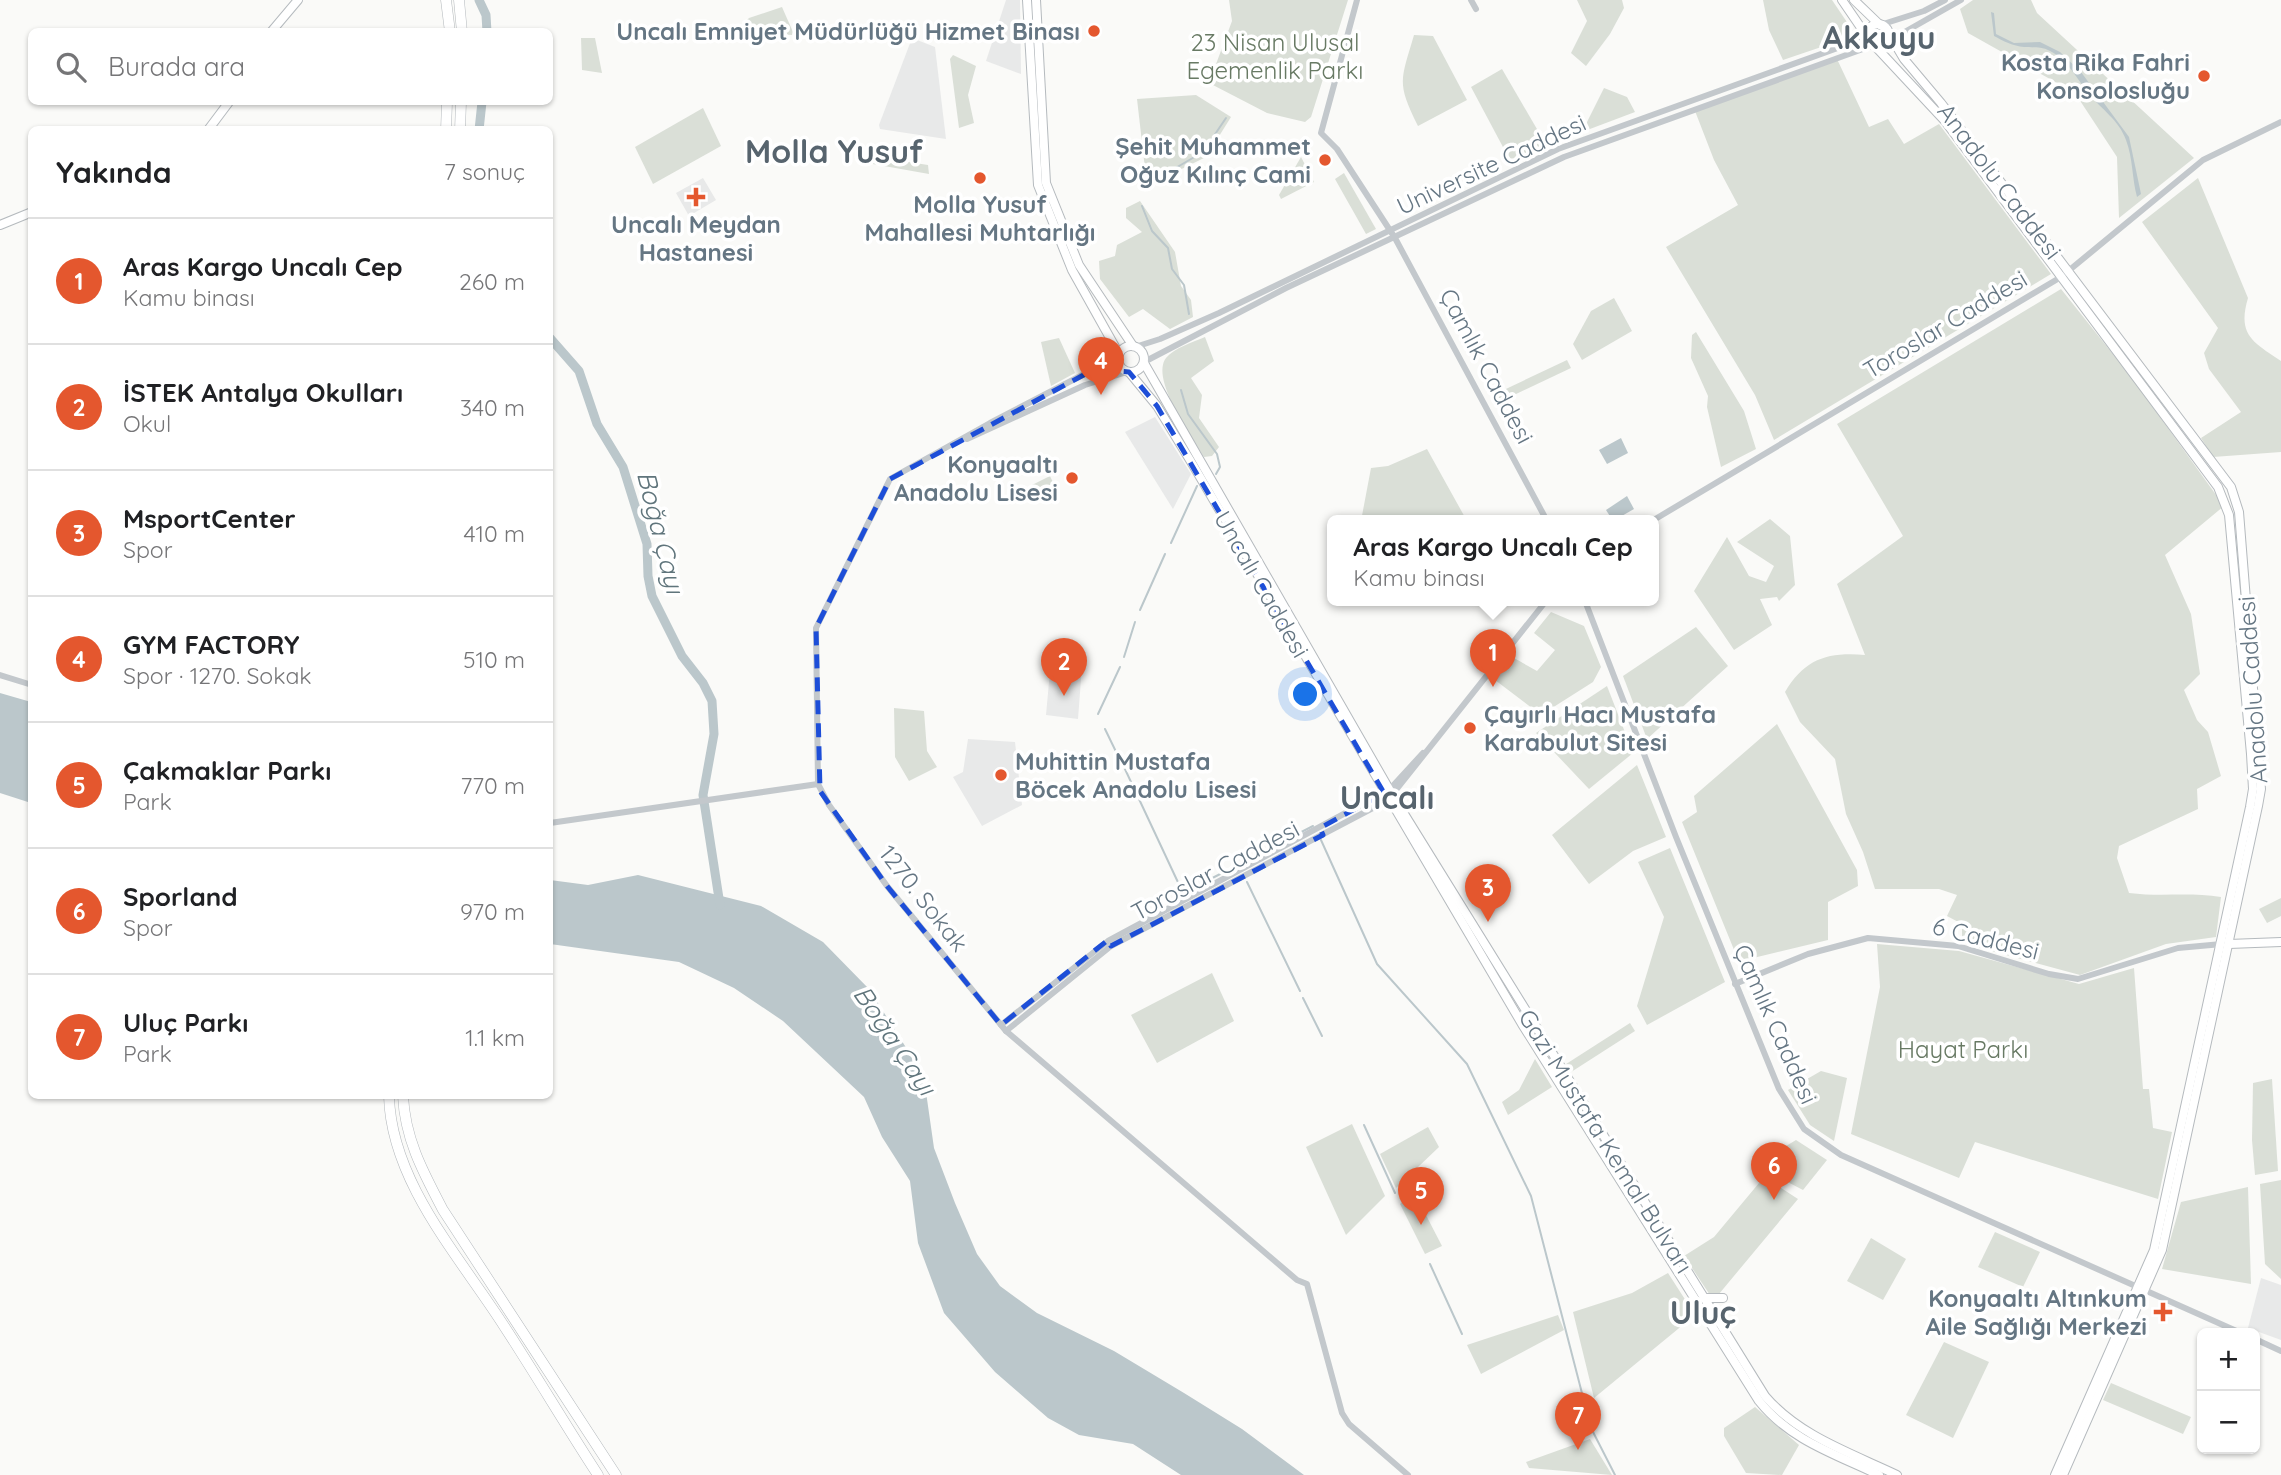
<!DOCTYPE html>
<html lang="tr">
<head>
<meta charset="utf-8">
<style>
	body { margin:0; font-family:Quicksand,sans-serif; background:#f6f6f6; color:#202124 }
	.controls { position:absolute; right:21px; bottom:21px; display:grid; overflow:hidden; border-radius:10px; box-shadow:0 2px 5px #0004 }
	.controls button { width:63px; height:63px; display:grid; place-items:center; padding:0; border:0; border-bottom:2px solid #e0e0e0; background:#fff; color:#202124; font:35px sans-serif }
	.you { position:absolute; left:1306px; top:695px; width:24px; height:24px; margin:-18px; border:5px solid #fff; border-radius:50%; background:#1a73e8; box-shadow:0 0 0 10px #1a73e833 }
	.badge { display:grid; place-items:center; width:46px; height:46px; border-radius:50%; background:#e4572e; color:#fff; font-size:23px; font-weight:700 }
	.pin { position:absolute; translate:-50% -58px; filter:drop-shadow(0 2px 4px #0008) }
	.pin::after { content:''; position:absolute; top:37px; width:24px; height:21px; background:inherit; clip-path:polygon(0 0,100% 0,50% 100%) }
	.popup { position:absolute; left:1327px; top:515px; width:332px; height:91px; box-sizing:border-box; display:grid; place-content:center; border-radius:10px; background:#fff; filter:drop-shadow(0 2px 5px #0005); font-size:23px; white-space:nowrap; color:#757577 }
	.popup b { font-size:26px; color:#202124 }
	.popup::after { content:''; position:absolute; left:50%; top:100%; margin-left:-14px; border:14px solid transparent; border-top-color:#fff }
	.list { margin:0; padding:0; list-style:none }
	h2 { display:flex; justify-content:space-between; align-items:center; height:91px; margin:0; padding:0 28px; font-size:30px }
	h2 small { font-size:23px; font-weight:400; color:#757577 }
	.list li { display:grid; grid-template-columns:46px 1fr auto; gap:21px; align-items:center; box-sizing:border-box; height:126px; padding:0 28px; border-top:2px solid #e0e0e0 }
	.list b { display:block; font-size:26px; white-space:nowrap }
	.list p { margin:0; font-size:23px; white-space:nowrap; color:#757577 }
	.list em { font-size:23px; font-style:normal; color:#757577 }
	.icon { flex:none; width:38px; height:38px; fill:none; stroke:currentColor; stroke-width:2; stroke-linecap:round; stroke-linejoin:round }
	.map { position:relative; flex:none; width:2281px; height:1475px; overflow:hidden }
	.search { position:absolute; background:#fff; box-shadow:0 2px 5px #0004; left:28px; top:28px; width:525px; height:77px; display:flex; align-items:center; gap:18px; box-sizing:border-box; padding:0 24px; border-radius:10px; color:#757577; font-size:26px }
	.panel { position:absolute; background:#fff; box-shadow:0 2px 5px #0004; left:28px; top:126px; width:525px; height:973px; border-radius:10px }
	.map>svg:first-child { display:block }
	.built { fill:#e8e9e9 }
	.green { fill:#dadfd7 }
	.water { fill:#bbc7cb }
	.lines { fill:none; stroke-linecap:round; stroke-linejoin:round }
	.stream { stroke:#bbc7cb; stroke-width:2 }
	.river { stroke:#bbc7cb; stroke-width:9 }
	.major-casing { stroke:#b5babe; stroke-width:10 }
	.highway-casing { stroke:#b4b9bd; stroke-width:11 }
	.minor { stroke:#c3c8cc; stroke-width:6 }
	.major { stroke:#fff; stroke-width:8 }
	.highway { stroke:#fff; stroke-width:10 }
	.marked { fill:none; stroke:#1d4ed8; stroke-width:5; stroke-dasharray:14 9; stroke-linejoin:round }
	.poi-dot { fill:#e4572e; stroke:#fff; stroke-width:2.5 }
	.labels { text-anchor:middle; dominant-baseline:central; stroke-width:7; stroke-linejoin:round; paint-order:stroke }
	.poi-label { font-size:24px; font-weight:bold; fill:#657683; stroke:#fff; text-anchor:end }
	.park-label { font-size:24px; fill:#687a64; stroke:#fff }
	.street-label { font-size:24px; fill:#657683; stroke:#fff }
	.water-label { font-size:26px; font-style:italic; fill:#60757c; stroke:#fff }
	.district-label { font-size:32px; font-weight:bold; fill:#57646e; stroke:#fff }
</style>
</head>
<body>
<div class="map">
<svg width="2281" height="1475" viewBox="0 0 2281 1475">
	<rect width="100%" height="100%" fill="#fafaf8"/>
	<g class="built">
		<path d="M1006,0H1020L1021,74L986,61Z"/>
		<path d="M912,38L935,47L946,139L880,129L879,125Z"/>
		<path d="M703,178L716,200L689,216L676,193Z"/>
		<path d="M1155,417L1191,474L1173,509L1125,432Z"/>
		<path d="M1052,649L1083,653L1078,719L1046,715Z"/>
		<path d="M968,739L1015,742L1022,805L982,826L953,777L963,772Z"/>
		<path d="M2261,1278L2281,1285V1340L2248,1328Z"/>
	</g>
	<g class="green">
		<path d="M1229,0H1348L1311,117L1305,122L1267,113L1209,83L1232,21Z"/>
		<path d="M1577,0H1622L1624,8L1610,34L1586,66L1571,53L1587,21Z"/>
		<path d="M1763,0H1832L1853,31L1836,42L1783,60L1769,30Z"/>
		<path d="M1973,0H2031L2037,13L2194,158L2119,218L2117,157L2075,93L1968,33L1960,9Z"/>
		<path d="M782,7L793,32L792,35L751,32L747,20L749,18Z"/>
		<path d="M1414,35L1433,36L1467,100L1418,126C1396,82 1401,80 1414,35Z"/>
		<path d="M581,38H595L602,73L582,70Z"/>
		<path d="M953,55L976,66L968,95L974,123L959,128L950,59Z"/>
		<path d="M1837,59L1869,127L1888,119L1904,144L1939,124L2051,274L1774,440L1755,395L1666,247L1738,205L1714,160L1695,111Z"/>
		<path d="M1502,69L1548,148L1512,164L1471,87Z"/>
		<path d="M1604,88L1627,97L1635,112L1582,132Z"/>
		<path d="M1196,95L1231,117L1206,157L1147,186L1137,99Z"/>
		<path d="M703,108L721,146L653,184L635,147Z"/>
		<path d="M857,154L928,165L929,174L856,161Z"/>
		<path d="M1301,157L1314,182L1281,199L1279,195Z"/>
		<path d="M1344,173L1376,229L1366,234L1335,179Z"/>
		<path d="M2198,178L2248,298C2237,335 2253,342 2281,361V452L2213,457L2201,438L2241,412L2209,369L2204,353L2218,328L2142,222Z"/>
		<path d="M1140,201L1175,252L1181,286L1191,300L1193,317L1170,329L1143,309L1129,317L1100,279L1099,261L1115,256L1117,245L1142,232L1126,218V208Z"/>
		<path d="M2061,289L2132,378L2224,506L2165,555L2191,614L2200,674L2184,690L2197,720L2208,732L2221,776L2197,789L2198,809L2119,846L2117,858L2129,893C2160,897 2190,892 2221,897L2216,937L2166,944L2080,975L1962,943V924L1947,916L1957,895L1939,889H1875L1863,852L1846,814L1835,759L1800,722L1785,692C1805,659 1827,652 1865,655L1837,584L1903,536L1837,424Z"/>
		<path d="M1614,298L1632,331L1582,360L1573,344L1591,311Z"/>
		<path d="M1696,332L1744,411L1756,449L1721,467L1707,407L1708,396L1691,358L1692,335Z"/>
		<path d="M1205,337L1214,361L1191,378L1202,395L1199,418L1219,447L1212,456L1204,457C1192,437 1150,379 1166,358C1174,348 1193,342 1205,337Z"/>
		<path d="M1059,338L1075,373L1051,386L1041,342Z"/>
		<path d="M1567,360L1571,368L1495,404L1491,396Z"/>
		<path d="M1427,449L1467,521H1361L1371,468L1388,466Z"/>
		<path d="M1050,476L1056,489L1032,501L1026,488Z"/>
		<path d="M1770,519L1790,536L1795,585L1779,601L1777,597L1760,599L1772,625L1734,650L1694,591L1727,537L1749,576L1766,582L1774,566L1737,542Z"/>
		<path d="M1551,612L1584,626L1601,667L1593,682L1541,715L1495,680L1514,658L1537,671L1555,650L1534,633Z"/>
		<path d="M1696,627L1728,666L1647,739L1623,676Z"/>
		<path d="M1607,686L1633,753L1589,789L1536,733Z"/>
		<path d="M894,708L924,711L927,751L937,767L909,781L895,757Z"/>
		<path d="M1777,724L1857,870L1858,886L1828,902V940L1749,959L1741,967L1682,822L1697,812L1694,796Z"/>
		<path d="M1637,765L1666,837L1633,851L1589,884L1552,835Z"/>
		<path d="M1670,848L1725,982L1647,1025L1637,1006L1664,917L1638,862Z"/>
		<path d="M2281,898V916L2267,923L2259,909Z"/>
		<path d="M1877,944L1959,951L2079,984L2134,968L2143,1089H2149L2153,1128L2172,1132L2158,1199L1975,1142L1959,1178L1851,1134L1880,987Z"/>
		<path d="M1212,973L1234,1021L1157,1063L1131,1015Z"/>
		<path d="M1630,1023L1635,1031L1568,1074L1563,1066Z"/>
		<path d="M1535,1059L1552,1087L1508,1115L1502,1102L1519,1090Z"/>
		<path d="M1821,1071L1847,1078L1834,1141L1810,1125L1788,1090Z"/>
		<path d="M2272,1079L2278,1171L2255,1175L2252,1140L2253,1083Z"/>
		<path d="M1352,1124L1385,1196L1346,1235L1306,1147Z"/>
		<path d="M1428,1127L1439,1147L1396,1188L1380,1154Z"/>
		<path d="M1796,1140L1827,1160L1803,1190L1772,1174L1765,1159Z"/>
		<path d="M1764,1177L1798,1199L1719,1294L1710,1295L1684,1256L1714,1237Z"/>
		<path d="M2281,1180V1279L2265,1264L2260,1184Z"/>
		<path d="M2248,1187L2251,1284L2162,1269L2181,1202Z"/>
		<path d="M1414,1192L1442,1246L1425,1254L1400,1204Z"/>
		<path d="M1995,1232L2040,1252L2023,1287L1978,1267Z"/>
		<path d="M1871,1238L1906,1259L1883,1300L1847,1281Z"/>
		<path d="M1668,1273L1695,1315L1594,1398L1573,1312L1632,1293Z"/>
		<path d="M1558,1315L1564,1330L1481,1374L1467,1345Z"/>
		<path d="M1944,1342L1989,1362L1953,1438L1906,1415Z"/>
		<path d="M2111,1383L2191,1417L2183,1434L2103,1400Z"/>
		<path d="M1755,1407L1799,1445L1782,1475L1746,1473L1724,1436V1428Z"/>
		<path d="M1590,1439L1612,1475L1529,1468L1526,1462Z"/>
	</g>
	<g class="water">
		<path d="M1991,12L1994,13L1996,34L2014,43L2040,42L2060,52L2081,72L2129,137L2141,194L2137,197C2132,179 2133,158 2126,140C2119,120 2101,109 2089,94C2077,79 2068,60 2050,51C2040,46 2034,48 2024,47C2013,46 2003,41 1994,36Z"/>
		<path d="M1621,438L1628,453L1607,464L1599,450Z"/>
		<path d="M1627,496L1634,509L1613,521L1606,510Z"/>
		<path d="M0,693L31,702V803L0,793Z"/>
		<path d="M638,875L761,906L823,942L869,989L912,1057L926,1092L934,1148L955,1203L977,1254L1000,1286L1037,1313L1114,1351L1184,1393L1242,1429L1304,1475H1181L1133,1444L1079,1435L1048,1418L995,1372L944,1313L918,1243L910,1181L882,1137L864,1097L783,1021L734,988L679,962L550,944V880L588,885Z"/>
	</g>
	<g class="lines">
		<g class="stream">
			<path d="M1155,180L1203,152L1226,118"/>
			<path d="M1142,206L1152,231L1168,248L1172,269L1184,285L1189,314"/>
			<path d="M1181,390L1188,414L1217,454L1220,467L1216,474"/>
			<path d="M1171,543L1197,486"/>
			<path d="M1140,610L1165,554"/>
			<path d="M1124,657L1135,622"/>
			<path d="M1098,714L1120,667"/>
			<path d="M1105,729L1120,760"/>
			<path d="M1124,767L1183,893L1230,869"/>
			<path d="M1321,840L1377,964L1467,1064L1531,1196L1591,1428L1615,1475"/>
			<path d="M1237,865L1313,826"/>
			<path d="M1247,882L1300,991"/>
			<path d="M1303,998L1322,1036"/>
			<path d="M1364,1125L1395,1193"/>
			<path d="M1430,1264L1462,1334"/>
		</g>
		<g class="river">
			<path d="M479,0L486,15L487,32"/>
			<path d="M479,130L482,102"/>
			<path d="M550,338L579,371L597,424L623,467L647,544L648,576L652,596L682,656L703,683L712,701L714,734L703,795L720,905"/>
		</g>
		<defs>
			<g id="major">
				<path d="M1027,0L1038,185L1072,270L1119,354"/>
				<path d="M1036,0L1046,183L1079,265L1133,346"/>
				<path d="M1842,0L1868,38"/>
				<path d="M1854,0L1880,25"/>
				<circle cx="1878" cy="35" r="11"/>
				<path d="M271,32L298,0"/>
				<path d="M1888,32L1904,59L1941,103L2231,487L2239,512L2261,789L2258,806L2162,1250L2063,1475"/>
				<path d="M1874,45L1945,121L2218,487L2229,515L2251,754L2253,789L2250,807L2154,1250L2055,1475"/>
				<path d="M208,130L229,102"/>
				<path d="M0,225L32,212"/>
				<circle cx="1131" cy="359" r="13"/>
				<path d="M1144,363L1393,796L1765,1396C1799,1436 1851,1453 1897,1475"/>
				<path d="M1129,372L1157,406L1193,465L1522,1024L1759,1401C1790,1440 1835,1454 1879,1475"/>
				<path d="M2229,944L2281,942"/>
				<path d="M1704,1298H1723"/>
			</g>
			<g id="highway">
				<path d="M446,0L450,32"/>
				<path d="M459,0L462,32"/>
				<path d="M446,130L447,102"/>
				<path d="M460,130L461,102"/>
				<path d="M389,1096C391,1182 460,1257 504,1326C536,1375 566,1426 598,1475"/>
				<path d="M403,1096C405,1139 423,1172 443,1210L616,1475"/>
			</g>
		</defs>
		<use href="#major" class="major-casing"/>
		<use href="#highway" class="highway-casing"/>
		<g class="minor">
			<path d="M1357,0L1321,133L1337,149L1395,238L1547,521"/>
			<path d="M1471,0L1476,9"/>
			<path d="M1880,25L1924,11L1945,0"/>
			<path d="M1887,42L1961,0"/>
			<path d="M1135,347L1160,339L1219,313L1558,149L1846,45L1869,31"/>
			<path d="M1119,356L990,423L890,479L816,628L818,784L829,805L887,886L1006,1031L1297,1280L1307,1284L1342,1413L1349,1424L1408,1475"/>
			<path d="M1144,362L1286,288L1564,157L1874,45"/>
			<path d="M967,439L1085,385L1127,372"/>
			<path d="M1652,521L2061,277L2203,160L2281,122"/>
			<path d="M1585,601L1676,837L1779,1089L1804,1129L1841,1155L2241,1333"/>
			<path d="M0,675L32,685"/>
			<path d="M550,823L818,784"/>
			<path d="M1735,984L1808,954L1868,938L1958,946L2049,974L2078,979L2178,948L2222,944"/>
			<path d="M1001,1025L1108,941L1390,789L1423,753"/>
			<path d="M1006,1031L1111,946L1388,800L1546,601"/>
			<path d="M2255,1339L2281,1351"/>
		</g>
		<use href="#major" class="major"/>
		<use href="#highway" class="highway"/>
	</g>
	<path class="marked" d="M1119,356L1116,371L1129,372L1157,406L1384,793L1320,828L1323,835L1111,946L1108,940L1001,1025L887,886L820,791L816,628L890,479Z"/>
	<g class="poi-dot">
		<circle cx="1094" cy="31" r="7"/>
		<circle cx="2204" cy="76" r="7"/>
		<circle cx="1325" cy="160" r="7"/>
		<circle cx="980" cy="178" r="7"/>
		<path d="M692.5 186.5h7v7h7v7h-7v7h-7v-7h-7v-7h7z"/>
		<circle cx="1072" cy="478" r="7"/>
		<circle cx="1470" cy="728" r="7"/>
		<circle cx="1001" cy="775" r="7"/>
		<path d="M2159.5 1301.5h7v7h7v7h-7v7h-7v-7h-7v-7h7z"/>
	</g>
	<g class="labels">
		<g class="poi-label">
			<text x="1080" y="31">Uncalı Emniyet Müdürlüğü Hizmet Binası</text>
			<text x="2190" y="62">Kosta Rika Fahri<tspan x="2190" dy="28">Konsolosluğu</tspan></text>
			<text x="1311" y="146">Şehit Muhammet<tspan x="1311" dy="28">Oğuz Kılınç Cami</tspan></text>
			<text x="980" y="204" text-anchor="middle">Molla Yusuf<tspan x="980" dy="28">Mahallesi Muhtarlığı</tspan></text>
			<text x="696" y="224" text-anchor="middle">Uncalı Meydan<tspan x="696" dy="28">Hastanesi</tspan></text>
			<text x="1058" y="464">Konyaaltı<tspan x="1058" dy="28">Anadolu Lisesi</tspan></text>
			<text x="1484" y="714" text-anchor="start">Çayırlı Hacı Mustafa<tspan x="1484" dy="28">Karabulut Sitesi</tspan></text>
			<text x="1015" y="761" text-anchor="start">Muhittin Mustafa<tspan x="1015" dy="28">Böcek Anadolu Lisesi</tspan></text>
			<text x="2147" y="1298">Konyaaltı Altınkum<tspan x="2147" dy="28">Aile Sağlığı Merkezi</tspan></text>
		</g>
		<g class="park-label">
			<text x="1275" y="42">23 Nisan Ulusal<tspan x="1275" dy="28">Egemenlik Parkı</tspan></text>
			<text x="1963" y="1049">Hayat Parkı</text>
		</g>
		<g class="street-label">
			<text transform="translate(1491 164) rotate(-25)">Universite Caddesi</text>
			<text transform="translate(2000 181) rotate(53)">Anadolu Caddesi</text>
			<text transform="translate(1945 324) rotate(-31)">Toroslar Caddesi</text>
			<text transform="translate(1487 366) rotate(62)">Çamlık Caddesi</text>
			<text transform="translate(1262 584) rotate(60)">Uncalı Caddesi</text>
			<text transform="translate(2252 690) rotate(-94)">Anadolu Caddesi</text>
			<text transform="translate(1215 870) rotate(-28)">Toroslar Caddesi</text>
			<text transform="translate(924 898) rotate(52)">1270. Sokak</text>
			<text transform="translate(1986 938) rotate(14)">6 Caddesi</text>
			<text transform="translate(1776 1024) rotate(66)">Çamlık Caddesi</text>
			<text transform="translate(1606 1141) rotate(58)">Gazi Mustafa Kemal Bulvarı</text>
		</g>
		<g class="water-label">
			<text transform="translate(661 532) rotate(76)">Boğa Çayı</text>
			<text transform="translate(895 1040) rotate(56)">Boğa Çayı</text>
		</g>
		<g class="district-label">
			<text x="1879" y="37">Akkuyu</text>
			<text x="834" y="151">Molla Yusuf</text>
			<text x="1387" y="797">Uncalı</text>
			<text x="1703" y="1312">Uluç</text>
		</g>
	</g>
</svg>
<div class="controls">
<button>+</button>
<button>−</button>
</div>
<div class="you"></div>
<div class="pin badge" style="left:1493px;top:687px">1</div>
<div class="popup"><b>Aras Kargo Uncalı Cep</b>Kamu binası</div>
<div class="pin badge" style="left:1064px;top:696px">2</div>
<div class="pin badge" style="left:1488px;top:922px">3</div>
<div class="pin badge" style="left:1101px;top:395px">4</div>
<div class="pin badge" style="left:1421px;top:1225px">5</div>
<div class="pin badge" style="left:1774px;top:1200px">6</div>
<div class="pin badge" style="left:1578px;top:1450px">7</div>
<div class="search"><svg class="icon" aria-label="search" viewBox="0 0 24 24"><circle cx="10" cy="10" r="6"/><path d="M15 15l6 6"/></svg>Burada ara</div>
<section class="panel">
<h2>Yakında<small>7 sonuç</small></h2>
<ul class="list">
<li><span class="badge">1</span><div><b>Aras Kargo Uncalı Cep</b><p>Kamu binası</p></div><em>260 m</em></li>
<li><span class="badge">2</span><div><b>İSTEK Antalya Okulları</b><p>Okul</p></div><em>340 m</em></li>
<li><span class="badge">3</span><div><b>MsportCenter</b><p>Spor</p></div><em>410 m</em></li>
<li><span class="badge">4</span><div><b>GYM FACTORY</b><p>Spor · 1270. Sokak</p></div><em>510 m</em></li>
<li><span class="badge">5</span><div><b>Çakmaklar Parkı</b><p>Park</p></div><em>770 m</em></li>
<li><span class="badge">6</span><div><b>Sporland</b><p>Spor</p></div><em>970 m</em></li>
<li><span class="badge">7</span><div><b>Uluç Parkı</b><p>Park</p></div><em>1.1 km</em></li>
</ul>
</section>
</div>
</body>
</html>
